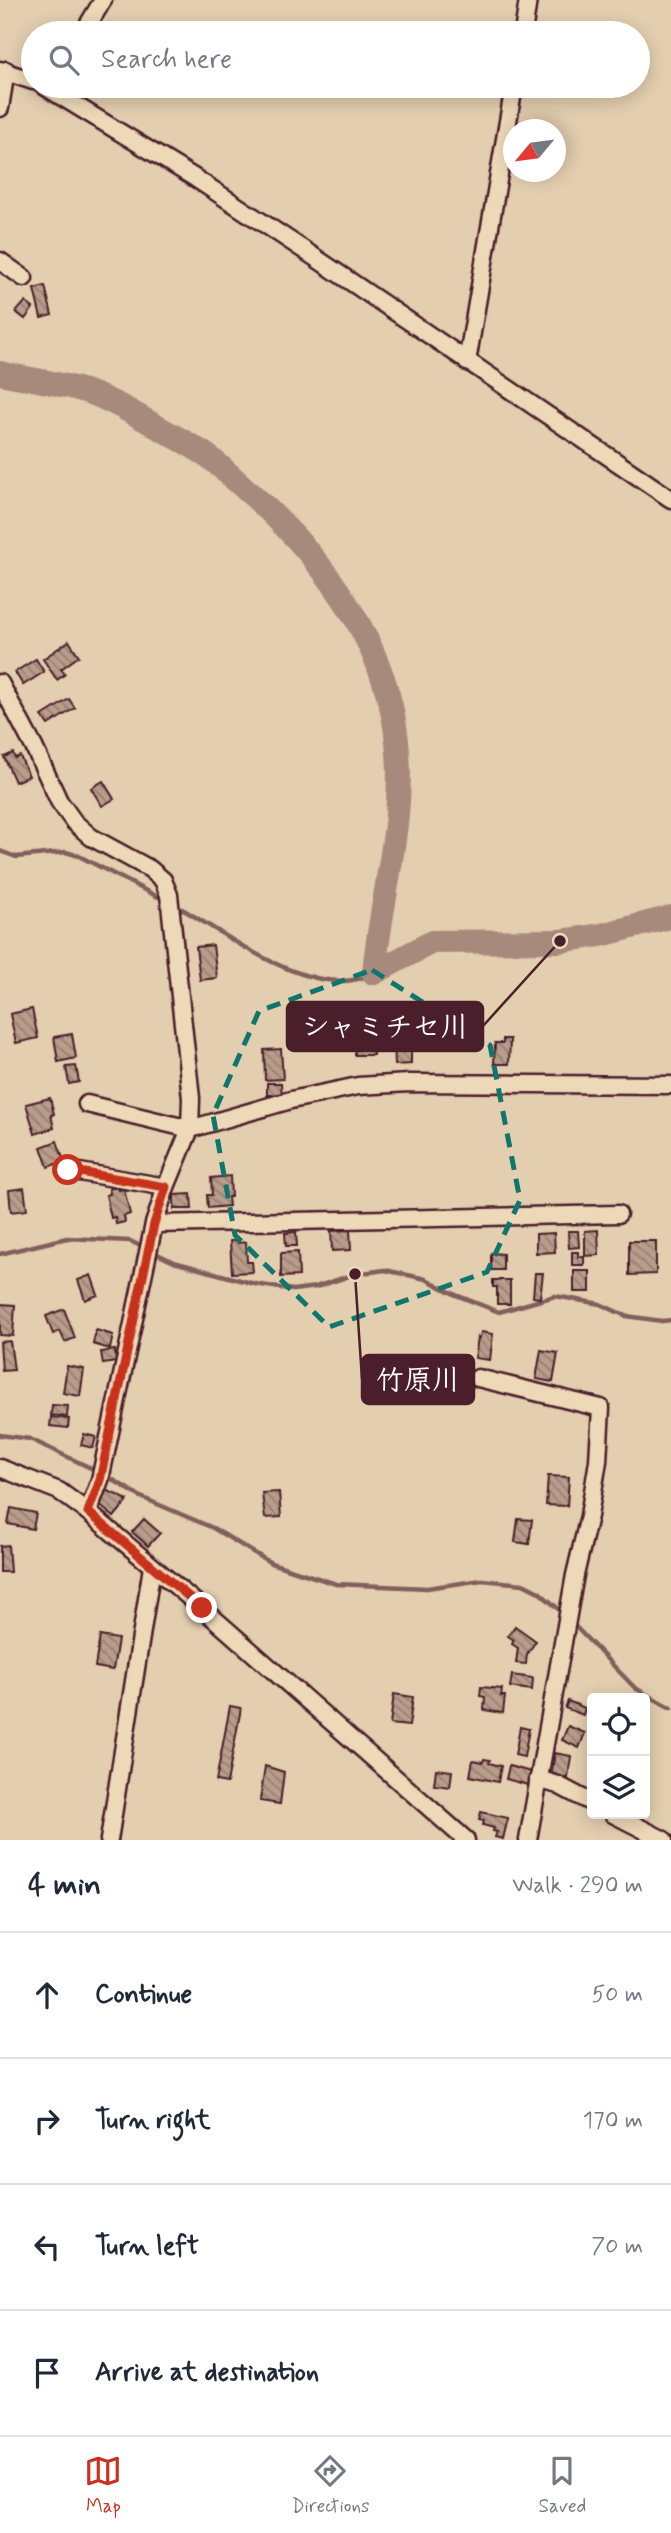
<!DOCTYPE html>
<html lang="en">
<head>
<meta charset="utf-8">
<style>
	body { margin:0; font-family:Mynerve,"Klee One",sans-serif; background:#f6f6f7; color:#1f2937 }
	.controls { position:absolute; right:21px; bottom:21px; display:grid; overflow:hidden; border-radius:7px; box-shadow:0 4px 18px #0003 }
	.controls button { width:63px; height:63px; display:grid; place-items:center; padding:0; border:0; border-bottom:2px solid #e0e1e3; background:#fff; color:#1f2937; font:35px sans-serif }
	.compass { position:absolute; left:503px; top:119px; width:63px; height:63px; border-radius:50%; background:#fff; box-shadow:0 4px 18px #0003; rotate:241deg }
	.stop { position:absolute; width:21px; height:21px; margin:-16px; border:5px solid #c8321e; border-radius:50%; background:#fff }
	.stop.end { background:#c8321e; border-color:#fff; box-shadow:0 2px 7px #0008 }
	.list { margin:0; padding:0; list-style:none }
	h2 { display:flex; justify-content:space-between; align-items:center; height:91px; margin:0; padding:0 28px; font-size:30px }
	h2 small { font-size:23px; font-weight:400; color:#747a83 }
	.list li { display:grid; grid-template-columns:46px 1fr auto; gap:21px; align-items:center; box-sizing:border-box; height:126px; padding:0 28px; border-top:2px solid #e0e1e3 }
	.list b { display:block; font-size:26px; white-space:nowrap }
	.list em { font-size:23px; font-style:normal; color:#747a83 }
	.icon { flex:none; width:38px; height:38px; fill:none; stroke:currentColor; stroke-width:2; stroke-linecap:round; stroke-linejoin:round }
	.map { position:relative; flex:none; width:671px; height:1840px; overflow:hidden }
	.search { position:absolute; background:#fff; box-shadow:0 4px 18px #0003; left:21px; right:21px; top:21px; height:77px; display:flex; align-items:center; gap:18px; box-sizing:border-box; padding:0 24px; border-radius:38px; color:#747a83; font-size:26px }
	.sheet { height:595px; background:#fff }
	nav { display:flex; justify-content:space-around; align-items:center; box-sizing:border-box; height:98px; border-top:2px solid #e0e1e3; background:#fff; font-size:19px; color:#747a83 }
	nav a { display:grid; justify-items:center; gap:4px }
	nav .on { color:#c8321e }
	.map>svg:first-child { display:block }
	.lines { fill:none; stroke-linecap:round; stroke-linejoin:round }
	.stream { stroke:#825f5c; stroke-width:4.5 }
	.river { stroke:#a88a7c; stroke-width:24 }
	.building { fill:url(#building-back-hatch); stroke:#4a1f2b; stroke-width:2 }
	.minor-casing { stroke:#4a1f2b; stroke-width:21 }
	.minor { stroke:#edd9b7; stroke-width:16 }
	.route { stroke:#c8321e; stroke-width:9 }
	.marked { fill:none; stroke:#0f766e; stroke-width:5; stroke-dasharray:14 9; stroke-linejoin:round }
	.leader { fill:none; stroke:#4a1f2b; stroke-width:2.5 }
	.callout-dot { fill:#4a1f2b; stroke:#edd9b7; stroke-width:2.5 }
	.callout { fill:#4a1f2b; stroke:#4a1f2b; stroke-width:2.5 }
	.callout-label { font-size:28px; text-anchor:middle; font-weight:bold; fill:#fff }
</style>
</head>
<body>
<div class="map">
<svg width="671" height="1840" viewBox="0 0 671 1840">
	<defs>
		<pattern id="building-back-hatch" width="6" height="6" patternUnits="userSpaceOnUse" patternTransform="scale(1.75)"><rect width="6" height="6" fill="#b89d8a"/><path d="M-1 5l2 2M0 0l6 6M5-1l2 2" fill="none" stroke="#987f71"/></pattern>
	</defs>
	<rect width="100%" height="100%" fill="#e3ceaf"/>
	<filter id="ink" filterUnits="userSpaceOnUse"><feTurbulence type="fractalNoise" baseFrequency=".0143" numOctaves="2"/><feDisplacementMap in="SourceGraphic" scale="14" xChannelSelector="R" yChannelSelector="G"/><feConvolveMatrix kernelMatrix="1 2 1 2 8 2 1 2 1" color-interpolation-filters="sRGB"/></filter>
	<g filter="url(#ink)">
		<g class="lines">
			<g class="stream">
				<path d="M0,851L16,857L66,852L79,856L158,897"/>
				<path d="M182,909C231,937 316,1004 374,973"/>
				<path d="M0,1254L67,1238L130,1241L174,1262L255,1284L293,1290L316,1287L355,1274L385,1270L426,1279L456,1295L499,1312L555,1296L600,1304L626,1316L662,1321L671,1320"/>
				<path d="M0,1435L30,1439L97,1471"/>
				<path d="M105,1475L141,1497L213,1528L271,1563L336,1584L427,1588L482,1580L523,1584L539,1592L563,1613"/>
				<path d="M571,1622L635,1688L671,1708"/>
			</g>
			<g class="river">
				<path d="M0,373C29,379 60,383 88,392C111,400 133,413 154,425C173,436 192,445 209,457C223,468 236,481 249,492C323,558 386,640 397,741C406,819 381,896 374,973"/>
				<path d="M374,973L432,942L560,941L601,935L671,917"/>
			</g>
		</g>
		<g class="building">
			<path d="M45,286L52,315L41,318L34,289Z"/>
			<path d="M25,302L33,308L25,319L16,312Z"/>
			<path d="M69,641L79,656L61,669L65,674L57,680L43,659Z"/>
			<path d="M36,659L44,672L23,685L15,672Z"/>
			<path d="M69,699L75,708L48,725L42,716Z"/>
			<path d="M13,753L15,758L20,756L29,776L15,782L4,757Z"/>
			<path d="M103,781L114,799L102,806L91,788Z"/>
			<path d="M213,945L217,978L200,980L196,947Z"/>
			<path d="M32,1009L38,1038L16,1043L10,1014Z"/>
			<path d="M373,1031V1055H355V1032Z"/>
			<path d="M72,1034L76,1058L58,1062L54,1037Z"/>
			<path d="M411,1039V1064L395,1065L394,1040Z"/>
			<path d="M503,1039H510L509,1064H494L495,1043H503Z"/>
			<path d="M281,1049L283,1079L265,1080L264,1050Z"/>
			<path d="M76,1066L79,1082L69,1084L66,1067Z"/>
			<path d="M267,1083H281L282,1095H267Z"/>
			<path d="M50,1098L54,1114L51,1115L54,1128L35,1134L26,1104Z"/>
			<path d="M57,1141L64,1161L48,1167L41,1147Z"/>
			<path d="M230,1176L231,1197H228L229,1206L208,1208L207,1195H212L211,1178Z"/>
			<path d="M117,1187L118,1190L124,1189L130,1214L124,1216L125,1222L116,1224L115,1217L111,1218L106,1195L110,1194L109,1189Z"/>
			<path d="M24,1188L27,1210L11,1212L9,1190Z"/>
			<path d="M191,1194L192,1209H174V1195Z"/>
			<path d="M350,1230L351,1250L332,1251L331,1231Z"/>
			<path d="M598,1230L599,1255L585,1256V1231Z"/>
			<path d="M568,1231H578L579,1247L569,1248Z"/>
			<path d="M296,1232L297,1246H286L285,1233Z"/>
			<path d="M554,1233L555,1252L536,1253V1234Z"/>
			<path d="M237,1240L238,1243L246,1242L247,1262H252L253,1272L232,1273L230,1241Z"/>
			<path d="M629,1241H656V1274L629,1275Z"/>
			<path d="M298,1252L299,1276L281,1277V1253Z"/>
			<path d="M572,1252H578V1257H584V1265H572Z"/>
			<path d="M491,1253L503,1254V1270H491Z"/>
			<rect x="574" y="1271" width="16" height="21"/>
			<path d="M535,1273H543L540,1298L533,1297Z"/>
			<path d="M91,1275L98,1295L85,1300L78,1280Z"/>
			<path d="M493,1280H510V1304H497V1287H493Z"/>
			<path d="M0,1304L15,1305L13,1336L0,1335Z"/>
			<path d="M64,1309L75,1338L65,1342L60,1331L53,1334L46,1316Z"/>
			<path d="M96,1330L113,1335L110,1349L93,1344Z"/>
			<path d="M481,1332L493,1334L490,1360L475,1358L478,1337L480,1338Z"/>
			<path d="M10,1341L14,1370L2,1371L0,1342Z"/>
			<path d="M115,1350L116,1362L103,1364L101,1352Z"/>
			<path d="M541,1350L558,1353L553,1382L536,1379Z"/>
			<path d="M67,1366L84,1369L80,1396L63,1393Z"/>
			<path d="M52,1405L68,1406L67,1417L51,1415Z"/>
			<path d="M51,1417L69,1419L68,1428L50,1426Z"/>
			<path d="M84,1434L96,1437L93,1448L81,1445Z"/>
			<path d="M548,1476L569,1477L567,1506L546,1505Z"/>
			<path d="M104,1489L128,1500L114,1517L98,1504Z"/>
			<path d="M279,1492L281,1517L265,1518L262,1493Z"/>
			<path d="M11,1508L36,1513L33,1529L8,1524Z"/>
			<path d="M144,1519L160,1533L148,1546L132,1532Z"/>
			<path d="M518,1519L532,1520L529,1544L515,1542Z"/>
			<path d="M8,1545L10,1572H0V1546Z"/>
			<path d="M515,1626L536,1641L527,1654L526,1664L516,1663L518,1648L512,1644L514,1640L508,1636Z"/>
			<path d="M100,1636L118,1639L113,1670L95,1667Z"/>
			<path d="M512,1675L533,1678L532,1690L510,1687Z"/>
			<path d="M481,1687L502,1689L501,1696H505L503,1713L484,1710L485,1697L480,1696Z"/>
			<path d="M394,1694L413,1697L409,1726L390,1724Z"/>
			<path d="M568,1701L585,1708L583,1715L565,1708Z"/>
			<path d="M230,1706L241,1708L227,1783L216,1781Z"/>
			<path d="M568,1726L585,1733L579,1748L562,1740Z"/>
			<path d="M520,1727L529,1729L524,1757L515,1755Z"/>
			<path d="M555,1753L571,1756L568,1778L551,1776Z"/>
			<path d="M484,1759L490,1760L489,1763L501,1766L498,1782L470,1776L473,1760L483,1762Z"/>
			<path d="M265,1766L284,1772L280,1804L260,1801Z"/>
			<path d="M509,1766L531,1772L528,1785L506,1779Z"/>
			<path d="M436,1769L452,1771L450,1787L434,1785Z"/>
			<path d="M481,1812L508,1818L503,1839L495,1837L497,1832L493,1831L494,1828L483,1825L484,1821L479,1820Z"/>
		</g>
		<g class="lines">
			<defs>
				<g id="minor">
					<path d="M83,33L103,0"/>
					<path d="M523,33L528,0"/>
					<path d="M0,70L33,81"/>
					<path d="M44,86L195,178L304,250L671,499"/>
					<path d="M0,108L6,70"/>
					<path d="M0,261L24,278"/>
					<path d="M467,362L514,86"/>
					<path d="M0,683L34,747L59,801L74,822L91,837L150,869L163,880L169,895L191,1098L190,1129L166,1187L154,1224L100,1480L88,1512"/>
					<path d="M87,1104L190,1129L291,1100L358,1086L409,1083L671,1085"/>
					<path d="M68,1170L166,1187"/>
					<path d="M154,1224L618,1214"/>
					<path d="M478,1378L601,1408L598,1461L589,1516L575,1575L528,1840"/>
					<path d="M0,1468L59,1491L88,1512L202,1608L466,1840"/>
					<path d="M538,1779L558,1785L592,1803"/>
					<path d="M613,1814L664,1840"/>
					<path d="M109,1840L152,1567"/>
				</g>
			</defs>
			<use href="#minor" class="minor-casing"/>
			<use href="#minor" class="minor"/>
		</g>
	</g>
	<g class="lines" filter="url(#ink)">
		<path class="route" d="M68,1170L166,1187L154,1224L100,1480L88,1512L202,1608"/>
	</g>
	<path class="marked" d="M372,970L490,1045L520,1200L487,1272L329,1327L235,1235L213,1115L259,1011Z"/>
	<path class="leader" d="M560 941L483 1026M355 1274L362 1379"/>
	<g class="callout-dot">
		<circle cx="560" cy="941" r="7"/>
		<circle cx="355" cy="1274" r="7"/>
	</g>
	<g class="callout">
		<rect x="287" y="1002" width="196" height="49" rx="7"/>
		<rect x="362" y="1355" width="112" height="49" rx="7"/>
	</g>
	<g class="callout-label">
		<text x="385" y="1036">シャミチセ川</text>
		<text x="418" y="1389">竹原川</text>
	</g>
</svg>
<div class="controls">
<button><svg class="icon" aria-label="locate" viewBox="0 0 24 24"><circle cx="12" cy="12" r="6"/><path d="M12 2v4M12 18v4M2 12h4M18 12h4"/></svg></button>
<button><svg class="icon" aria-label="layers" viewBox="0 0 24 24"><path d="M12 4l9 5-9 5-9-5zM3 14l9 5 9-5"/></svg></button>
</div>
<svg class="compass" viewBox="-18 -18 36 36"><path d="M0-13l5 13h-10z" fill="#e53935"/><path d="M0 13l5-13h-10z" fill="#747a83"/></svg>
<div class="stop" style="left:68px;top:1170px"></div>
<div class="stop end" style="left:202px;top:1608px"></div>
<div class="search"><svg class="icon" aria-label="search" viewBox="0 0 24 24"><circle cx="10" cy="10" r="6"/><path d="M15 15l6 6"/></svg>Search here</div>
</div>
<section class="sheet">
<h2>4 min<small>Walk · 290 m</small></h2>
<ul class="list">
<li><svg class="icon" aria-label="ahead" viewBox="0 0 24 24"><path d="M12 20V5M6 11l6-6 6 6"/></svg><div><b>Continue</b></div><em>50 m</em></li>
<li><svg class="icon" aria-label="right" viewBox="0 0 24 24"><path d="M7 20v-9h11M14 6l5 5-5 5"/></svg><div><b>Turn right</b></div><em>170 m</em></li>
<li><svg class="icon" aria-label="left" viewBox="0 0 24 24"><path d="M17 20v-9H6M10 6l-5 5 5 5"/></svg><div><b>Turn left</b></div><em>70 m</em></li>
<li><svg class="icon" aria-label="arrive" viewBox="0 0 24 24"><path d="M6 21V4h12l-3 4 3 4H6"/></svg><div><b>Arrive at destination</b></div></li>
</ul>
</section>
<nav>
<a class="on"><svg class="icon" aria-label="map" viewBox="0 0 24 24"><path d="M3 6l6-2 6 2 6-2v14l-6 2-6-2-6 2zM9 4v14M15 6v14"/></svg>Map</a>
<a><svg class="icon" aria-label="directions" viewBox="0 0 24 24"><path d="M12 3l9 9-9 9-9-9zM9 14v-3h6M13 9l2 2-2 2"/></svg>Directions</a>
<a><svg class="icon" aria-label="saved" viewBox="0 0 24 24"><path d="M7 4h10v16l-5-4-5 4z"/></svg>Saved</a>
</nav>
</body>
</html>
